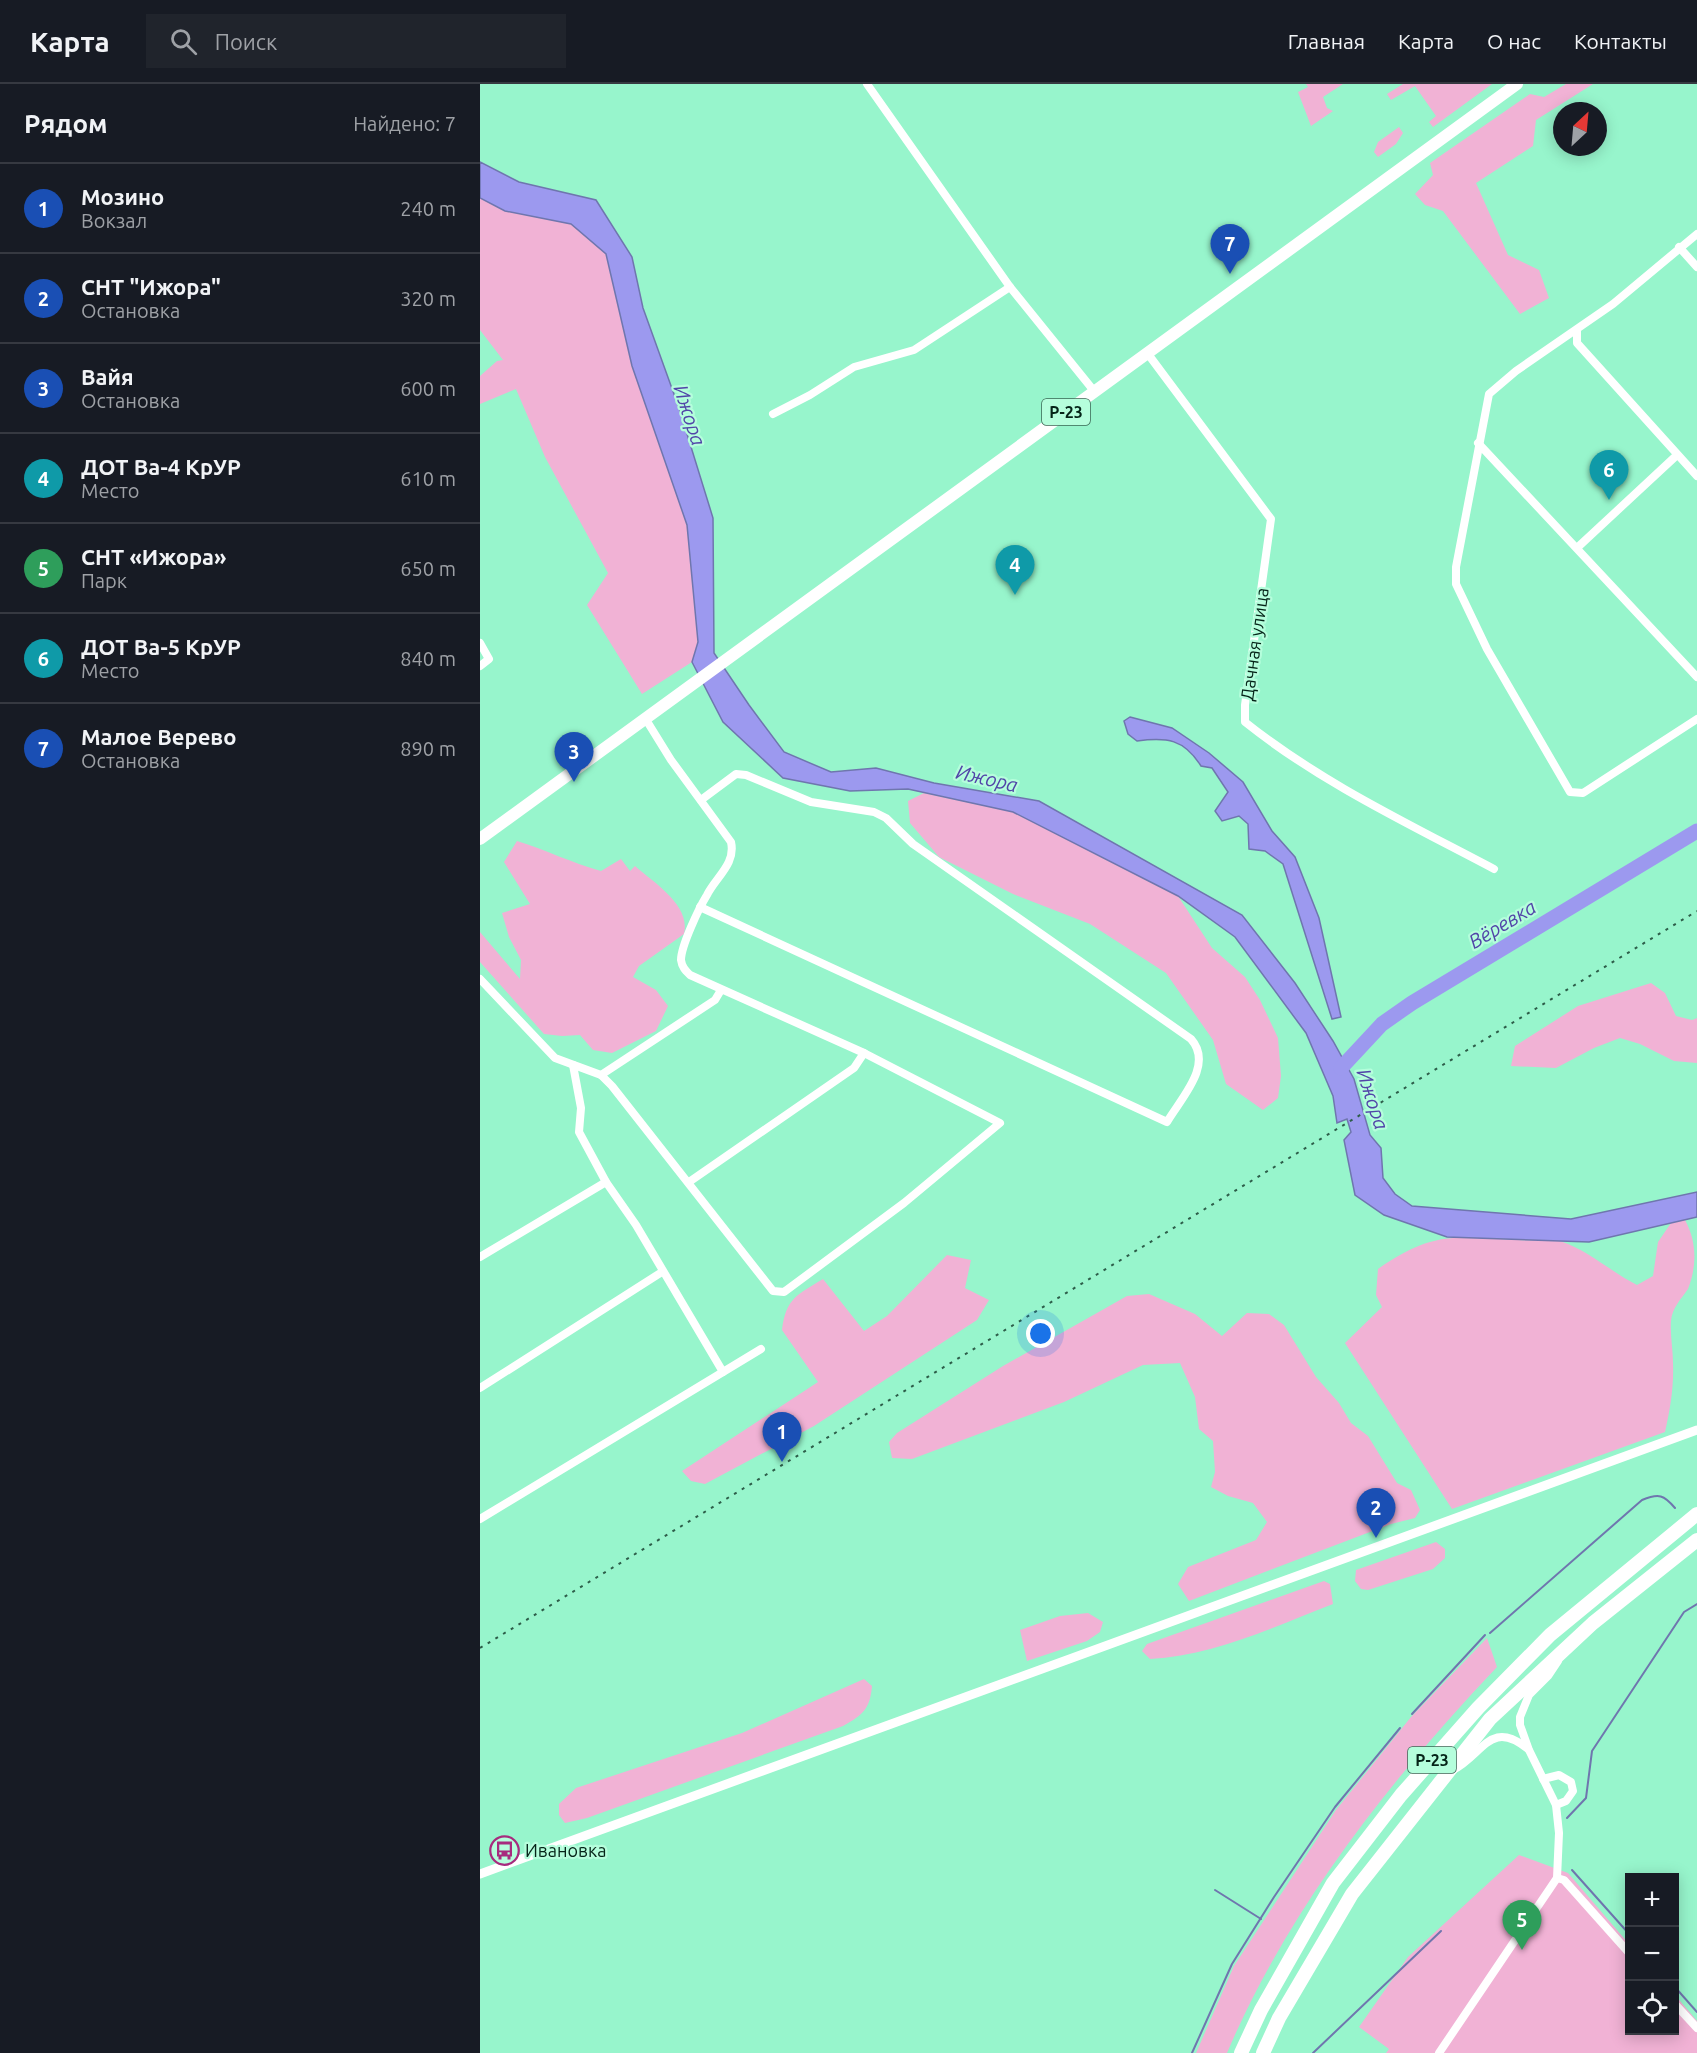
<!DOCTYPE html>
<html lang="ru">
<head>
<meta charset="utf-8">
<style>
	body { margin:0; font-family:Ubuntu,sans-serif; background:#20242c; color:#f1f3f6 }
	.controls { position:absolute; right:18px; bottom:18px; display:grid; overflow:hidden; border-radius:0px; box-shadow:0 3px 15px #0003 }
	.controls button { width:54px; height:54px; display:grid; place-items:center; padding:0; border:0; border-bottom:2px solid #363941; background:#171b24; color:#f1f3f6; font:30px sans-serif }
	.compass { position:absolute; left:1073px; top:18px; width:54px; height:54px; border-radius:50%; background:#171b24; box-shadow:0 3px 15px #0003; rotate:26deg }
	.you { position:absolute; left:561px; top:1250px; width:21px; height:21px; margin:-15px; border:4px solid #fff; border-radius:50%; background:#1a73e8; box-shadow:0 0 0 9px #1a73e833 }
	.badge { display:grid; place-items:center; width:39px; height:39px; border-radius:50%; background:#d099c0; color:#fff; font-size:20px; font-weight:700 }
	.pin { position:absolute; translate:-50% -50px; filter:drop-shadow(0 2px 3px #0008) }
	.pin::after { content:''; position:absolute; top:32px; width:21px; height:18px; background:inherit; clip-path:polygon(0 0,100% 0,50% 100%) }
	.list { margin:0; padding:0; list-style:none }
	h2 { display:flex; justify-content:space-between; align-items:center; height:78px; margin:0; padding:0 24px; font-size:26px }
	h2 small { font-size:20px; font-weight:400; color:#9ea1a6 }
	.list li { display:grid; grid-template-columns:39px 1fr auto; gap:18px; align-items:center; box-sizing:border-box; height:90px; padding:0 24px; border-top:2px solid #363941 }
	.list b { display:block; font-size:22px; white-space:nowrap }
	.list p { margin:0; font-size:20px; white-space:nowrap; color:#9ea1a6 }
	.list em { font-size:20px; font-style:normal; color:#9ea1a6 }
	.icon { flex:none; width:33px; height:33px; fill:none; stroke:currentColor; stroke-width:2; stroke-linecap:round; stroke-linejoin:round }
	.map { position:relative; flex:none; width:1217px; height:1969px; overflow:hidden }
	header { display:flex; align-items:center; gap:36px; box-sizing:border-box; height:84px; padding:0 30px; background:#171b24; border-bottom:2px solid #363941 }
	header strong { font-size:28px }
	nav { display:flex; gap:33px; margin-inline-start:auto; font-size:21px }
	.search { width:420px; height:54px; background:#20242c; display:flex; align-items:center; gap:15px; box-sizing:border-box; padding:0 21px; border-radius:0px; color:#9ea1a6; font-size:22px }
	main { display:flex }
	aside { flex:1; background:#171b24 }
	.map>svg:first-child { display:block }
	.green { fill:#f1b2d5 }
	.water { fill:#9c99ef; stroke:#6f76ae; stroke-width:1.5 }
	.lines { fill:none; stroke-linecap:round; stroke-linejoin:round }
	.stream { stroke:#6f76ae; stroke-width:2 }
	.river { stroke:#9c99ef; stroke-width:15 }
	.minor { stroke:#fff; stroke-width:8 }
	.tertiary { stroke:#fff; stroke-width:9 }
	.primary { stroke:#fff; stroke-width:12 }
	.trunk { stroke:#fff; stroke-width:14 }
	.rail { stroke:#2d5d49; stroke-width:2; stroke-dasharray:3 6; stroke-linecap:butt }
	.labels { text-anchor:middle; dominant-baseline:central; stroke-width:4.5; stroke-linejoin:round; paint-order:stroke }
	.shield { fill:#b5fedc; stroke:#3a6553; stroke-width:1.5 }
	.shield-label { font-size:16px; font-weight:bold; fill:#052418 }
	.street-label { font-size:18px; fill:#052418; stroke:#b5fedc }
	.poi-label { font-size:18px; fill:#052418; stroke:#b5fedc; text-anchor:start }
	.water-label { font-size:20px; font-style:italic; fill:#5145a8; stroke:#b5fedc }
</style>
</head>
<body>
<header>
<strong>Карта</strong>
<div class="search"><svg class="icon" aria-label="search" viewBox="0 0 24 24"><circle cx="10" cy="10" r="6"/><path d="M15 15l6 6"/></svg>Поиск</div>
<nav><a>Главная</a><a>Карта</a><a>О нас</a><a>Контакты</a></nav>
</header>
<main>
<aside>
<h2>Рядом<small>Найдено: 7</small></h2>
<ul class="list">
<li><span class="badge" style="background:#1a4fb4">1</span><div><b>Мозино</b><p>Вокзал</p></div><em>240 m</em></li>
<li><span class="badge" style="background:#1a4fb4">2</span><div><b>СНТ &quot;Ижора&quot;</b><p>Остановка</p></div><em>320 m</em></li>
<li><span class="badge" style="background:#1a4fb4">3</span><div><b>Вайя</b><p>Остановка</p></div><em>600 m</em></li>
<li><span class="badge" style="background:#0f9aa8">4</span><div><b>ДОТ Ва-4 КрУР</b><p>Место</p></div><em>610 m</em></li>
<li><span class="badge" style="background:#2e9e5b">5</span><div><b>СНТ «Ижора»</b><p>Парк</p></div><em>650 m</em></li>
<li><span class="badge" style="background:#0f9aa8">6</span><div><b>ДОТ Ва-5 КрУР</b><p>Место</p></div><em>840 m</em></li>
<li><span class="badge" style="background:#1a4fb4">7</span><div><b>Малое Верево</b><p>Остановка</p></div><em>890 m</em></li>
</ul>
</aside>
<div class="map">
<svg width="1217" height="1969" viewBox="0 0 1217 1969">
	<rect width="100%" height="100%" fill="#97f5cc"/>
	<g class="green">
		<path d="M826,0H863L843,13L847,24L853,27L831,42L818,8L828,3Z"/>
		<path d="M923,0H1012L953,43L949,38L956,32L935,2L911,16L907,10Z"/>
		<path d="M1086,0H1113L1056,36L1053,62L996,99L1028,171L1059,186L1069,214L1040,230L963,127L945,121L935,110L953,91L950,79L1050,10L1064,13Z"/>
		<path d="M919,43L923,49L916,60L898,73L894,68L898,58Z"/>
		<path d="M0,114L25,127L91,140L126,170L152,282L207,441L218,558L212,578L162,610L107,521L128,489L65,373L36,305L0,320V292L17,277L23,276L0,246Z"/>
		<path d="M444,709L533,728L698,812L732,864L765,893L780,916L798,954L801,992L798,1014L783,1026L746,1000L733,956L686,889L610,840L533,810L459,773L430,739L428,717Z"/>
		<path d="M37,757C66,766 92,779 121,787L141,775L150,787L155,782C174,799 211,821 204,850L159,882L153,893L176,906L188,922L176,947L132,969L113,966L100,951L82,952L64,950L0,878V848L40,895L41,876L29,853L22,829L50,820L24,778Z"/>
		<path d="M1171,899L1185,909L1196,932L1212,936L1217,934V979L1194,977L1160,960L1140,954L1114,964L1076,984L1031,982L1035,962L1098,922Z"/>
		<path d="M1205,1136C1217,1158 1217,1182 1208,1205C1201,1215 1192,1224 1191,1237C1190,1251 1193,1266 1193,1279C1194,1303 1190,1326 1185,1348L972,1425L865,1259L902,1223L896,1211L898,1185C954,1146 975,1153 1039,1156C1051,1157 1068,1154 1080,1157C1108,1166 1131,1188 1157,1201L1173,1192L1178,1158L1191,1139Z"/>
		<path d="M467,1171L491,1176L485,1204L509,1216L497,1236L334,1342L225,1400L211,1397L202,1387L338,1298L302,1246C306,1214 317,1211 343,1195L384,1247L407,1232Z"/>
		<path d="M669,1210L715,1230L742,1252L767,1229L789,1230L804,1241L836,1293L859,1319L871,1339L888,1352L917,1399L931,1406L940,1426L935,1434L911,1440L709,1517L698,1500L708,1483L776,1456L787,1438L773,1419L748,1412L731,1403L735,1388L733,1357L719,1345L715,1313L700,1279L663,1281L584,1318L432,1375L412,1374L409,1358L417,1349L523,1282L647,1212Z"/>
		<path d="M956,1458L965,1465V1474L953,1485L888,1506L881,1505L875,1497L876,1486Z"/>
		<path d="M844,1497L850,1500L853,1520C796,1542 732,1572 670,1575L662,1567L667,1560Z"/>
		<path d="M608,1529L623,1538L620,1548L607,1557L547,1577L540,1546L580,1532Z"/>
		<path d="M1007,1554L1017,1583C910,1696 808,1825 747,1969H716L754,1882L856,1726L931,1633Z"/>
		<path d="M384,1595L392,1602C390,1625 383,1631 363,1642L107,1734L85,1739L79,1731V1720L96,1704L262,1649Z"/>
		<path d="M1039,1771L1088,1789L1149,1860L1150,1946H1194L1195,1911L1217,1937V1969H906L909,1965L879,1943L928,1873Z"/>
	</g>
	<g class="water">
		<path d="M0,78L39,98L116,116L152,173L163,224L199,324L233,434L234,569L269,621L304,668L351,688L396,684L454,699L559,717L762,831L815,899L853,957L874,995L890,1051L901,1064L903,1094L915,1110L932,1122L1091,1135L1217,1108V1133L1109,1158L967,1153L904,1131L875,1111L864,1056L871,1048L867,1035L857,1039L853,1012L826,949L755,853L698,812L533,728L428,705L370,707L303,694L243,638L212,578L218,558L207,441L152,282L126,170L91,140L25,127L0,114Z"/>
		<path d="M650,633L692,644L729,669L763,698L792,747L815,773L839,834L861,933L852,935L803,780L785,767L769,765L768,740L759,732L742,737L735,727L748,708L732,684L721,682C704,655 687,653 657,657L648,650L644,637Z"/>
	</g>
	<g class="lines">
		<g class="stream">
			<path d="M1010,1549L1162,1416C1179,1409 1184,1411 1195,1424"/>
			<path d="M932,1630L1005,1551"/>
			<path d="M1087,1734L1106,1714L1112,1667L1204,1528L1217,1520"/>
			<path d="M1092,1786L1150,1851"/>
			<path d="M735,1806L781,1835"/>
			<path d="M1194,1902L1217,1928"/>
			<path d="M712,1969L752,1880L794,1813L855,1723L920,1644"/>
			<path d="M833,1969L961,1847"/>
		</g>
		<path class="river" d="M861,984L902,940L932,919L1217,747"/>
		<g class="minor">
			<path d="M387,0L530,203L614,307"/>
			<path d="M1217,150L1133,220L1036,287L1009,310L976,483V500L1007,565L1090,708L1103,709L1217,635"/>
			<path d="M1199,163L1217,183"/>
			<path d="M1097,247V259L1217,392"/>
			<path d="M668,270L791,435L765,621V638C840,698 929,740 1014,785"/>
			<path d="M293,330L330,311L374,283L434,266L530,203"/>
			<path d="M998,359L1217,593"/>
			<path d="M1098,463L1197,371"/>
			<path d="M0,559L9,575L0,582"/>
			<path d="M165,634L191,676L251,758C256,780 236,793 227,811C219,824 201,862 201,876C202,883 205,886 210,891L384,969L374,984L209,1098"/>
			<path d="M220,823L687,1038C701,1014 734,981 711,955L433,760L406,734L394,728L331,718L266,691L256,690L221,716"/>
			<path d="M0,895L75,974L121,991L132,1002L293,1207L304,1208L424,1119L520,1039L384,969"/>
			<path d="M93,981L101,1024L99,1048L126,1098L156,1141L243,1288"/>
			<path d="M121,991L235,916L241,906"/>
			<path d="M0,1173L126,1098"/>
			<path d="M0,1304L182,1188"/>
			<path d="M0,1435L281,1265"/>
			<path d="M973,1686C1003,1671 1010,1634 1048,1665"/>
			<path d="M1063,1695L1079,1691L1091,1698L1093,1707L1086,1717L1076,1721"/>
			<path d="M1077,1794L1084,1796L1150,1870"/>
			<path d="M1194,1919L1217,1944"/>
			<path d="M959,1969L1077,1794L1079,1749L1076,1721L1049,1666L1040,1641V1633L1049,1611L1068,1592L1078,1577"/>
		</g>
		<path class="tertiary" d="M0,1790L1217,1346"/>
		<path class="primary" d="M0,755L1037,0"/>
		<g class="trunk">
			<path d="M761,1969L781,1926L853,1799L921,1711L998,1624L1070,1551L1217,1430"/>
			<path d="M783,1969L799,1934L872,1810L1010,1635L1113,1539L1217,1456"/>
		</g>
		<path class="rail" d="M0,1564L1217,827"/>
	</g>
	<defs>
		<symbol id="bus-ring" viewBox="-11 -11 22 22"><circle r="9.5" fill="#b5fedc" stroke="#a72b7e" stroke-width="1.5"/><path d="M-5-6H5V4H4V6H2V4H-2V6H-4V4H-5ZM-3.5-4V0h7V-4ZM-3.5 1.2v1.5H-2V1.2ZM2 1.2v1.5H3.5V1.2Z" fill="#a72b7e"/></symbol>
	</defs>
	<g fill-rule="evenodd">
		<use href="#bus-ring" x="8" y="1750" width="33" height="33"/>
	</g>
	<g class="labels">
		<g class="shield">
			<rect x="562" y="315" width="48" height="26" rx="4.5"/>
			<rect x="928" y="1663" width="48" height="26" rx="4.5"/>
		</g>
		<g class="shield-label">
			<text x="586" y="328">Р-23</text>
			<text x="952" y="1676">Р-23</text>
		</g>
		<g class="street-label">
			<text transform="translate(774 560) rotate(-82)">Дачная улица</text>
		</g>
		<g class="poi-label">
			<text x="45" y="1766">Ивановка</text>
		</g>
		<g class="water-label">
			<text transform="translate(210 331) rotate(72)">Ижора</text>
			<text transform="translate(507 694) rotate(13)">Ижора</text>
			<text transform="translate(1022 840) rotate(-31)">Вёревка</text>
			<text transform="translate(893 1015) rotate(72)">Ижора</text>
		</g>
	</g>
</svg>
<div class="controls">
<button>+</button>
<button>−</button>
<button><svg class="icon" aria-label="locate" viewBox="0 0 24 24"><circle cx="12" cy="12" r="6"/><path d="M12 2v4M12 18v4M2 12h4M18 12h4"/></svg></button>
</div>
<svg class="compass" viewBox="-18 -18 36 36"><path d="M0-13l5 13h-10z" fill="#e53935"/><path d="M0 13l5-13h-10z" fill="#9ea1a6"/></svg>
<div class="you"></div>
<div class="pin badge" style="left:302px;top:1378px;background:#1a4fb4">1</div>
<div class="pin badge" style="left:896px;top:1454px;background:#1a4fb4">2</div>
<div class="pin badge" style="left:94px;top:698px;background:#1a4fb4">3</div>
<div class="pin badge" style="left:535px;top:511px;background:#0f9aa8">4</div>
<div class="pin badge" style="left:1042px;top:1866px;background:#2e9e5b">5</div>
<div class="pin badge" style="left:1129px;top:416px;background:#0f9aa8">6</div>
<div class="pin badge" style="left:750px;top:190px;background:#1a4fb4">7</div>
</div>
</main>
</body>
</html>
